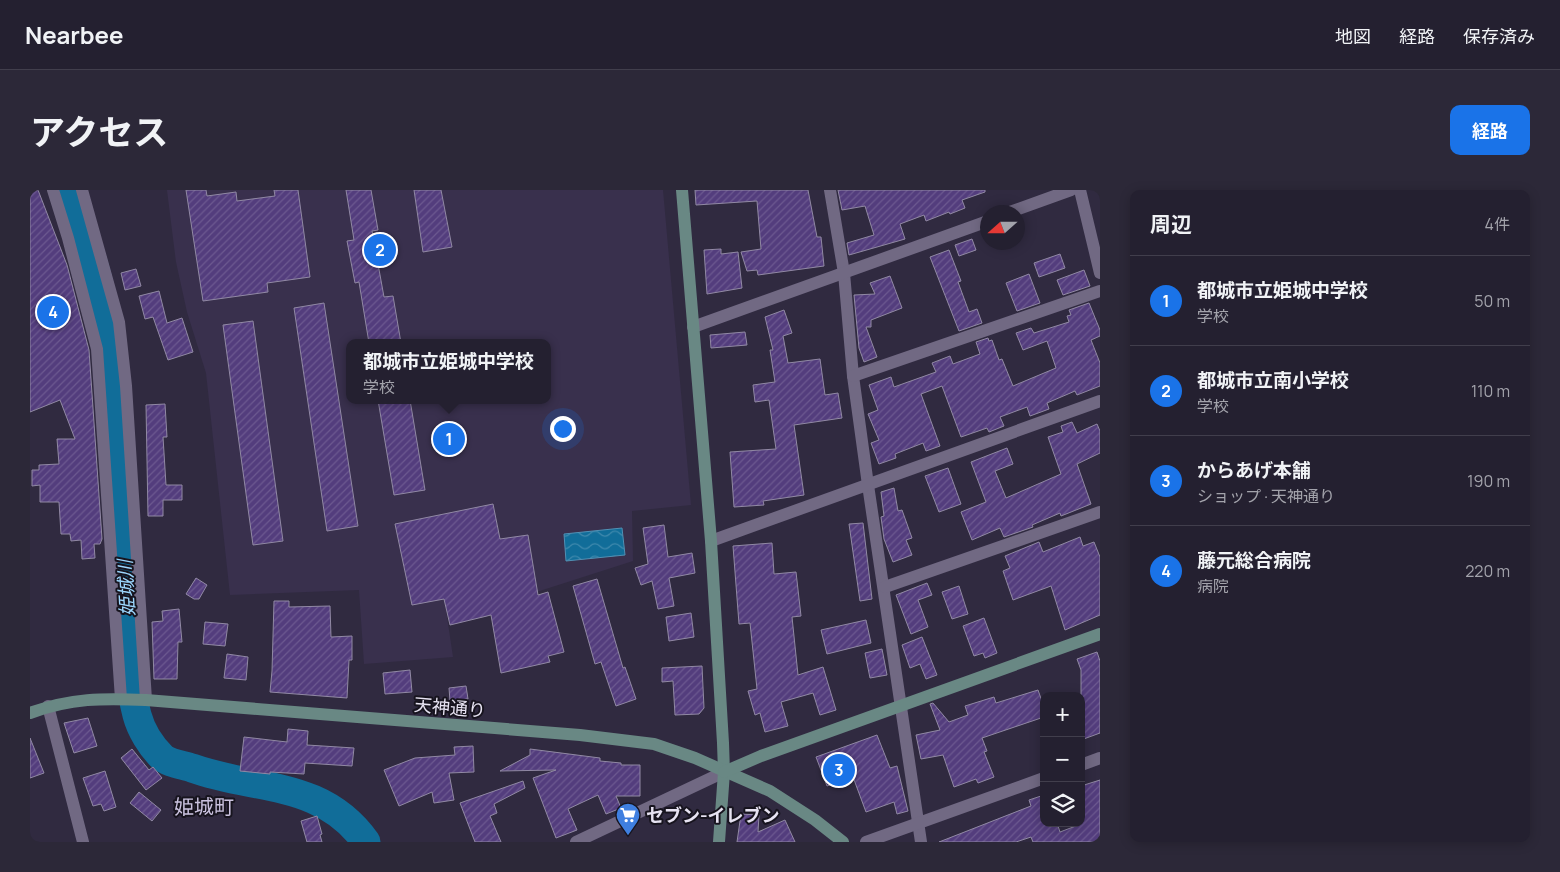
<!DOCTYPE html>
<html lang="ja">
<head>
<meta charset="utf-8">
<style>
	body { margin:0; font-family:Manrope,"Noto Sans JP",sans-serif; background:#2c2838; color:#f1f3f6 }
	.controls { position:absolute; right:15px; bottom:15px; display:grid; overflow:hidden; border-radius:10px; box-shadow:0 2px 12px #0003 }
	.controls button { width:45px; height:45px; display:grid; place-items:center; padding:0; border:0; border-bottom:1px solid #413e4c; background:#242030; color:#f1f3f6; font:25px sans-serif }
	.compass { position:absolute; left:950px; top:15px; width:45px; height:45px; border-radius:50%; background:#242030; box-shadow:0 2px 12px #0003; rotate:249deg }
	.you { position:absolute; left:532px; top:238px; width:18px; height:18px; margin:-12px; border:4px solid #fff; border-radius:50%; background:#1a73e8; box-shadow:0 0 0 8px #1a73e833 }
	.badge { display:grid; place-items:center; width:32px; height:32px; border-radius:50%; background:#1a73e8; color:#fff; font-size:16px; font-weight:700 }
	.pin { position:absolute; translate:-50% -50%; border:2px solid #fff; box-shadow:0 1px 5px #0006 }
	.popup { position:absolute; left:316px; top:149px; width:205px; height:65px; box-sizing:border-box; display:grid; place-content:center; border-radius:10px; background:#242030; filter:drop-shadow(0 1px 4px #0005); font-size:16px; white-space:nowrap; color:#a3a3ab }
	.popup b { font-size:19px; color:#f1f3f6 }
	.popup::after { content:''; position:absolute; left:50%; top:100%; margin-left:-10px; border:10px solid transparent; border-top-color:#242030 }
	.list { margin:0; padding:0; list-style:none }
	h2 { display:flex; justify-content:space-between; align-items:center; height:65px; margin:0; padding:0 20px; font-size:21px }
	h2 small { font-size:16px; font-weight:400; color:#a3a3ab }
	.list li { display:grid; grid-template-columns:32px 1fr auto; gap:15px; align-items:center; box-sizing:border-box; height:90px; padding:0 20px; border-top:1px solid #413e4c }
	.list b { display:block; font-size:19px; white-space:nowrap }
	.list p { margin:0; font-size:16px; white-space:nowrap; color:#a3a3ab }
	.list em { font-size:16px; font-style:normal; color:#a3a3ab }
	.icon { flex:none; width:28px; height:28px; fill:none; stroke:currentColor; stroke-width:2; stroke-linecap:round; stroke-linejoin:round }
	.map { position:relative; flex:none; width:1070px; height:652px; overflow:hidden; border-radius:10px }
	header { display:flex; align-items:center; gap:30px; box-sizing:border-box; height:70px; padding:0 25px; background:#242030; border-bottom:1px solid #413e4c }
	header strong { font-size:24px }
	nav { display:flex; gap:28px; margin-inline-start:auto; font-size:18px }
	.intro { display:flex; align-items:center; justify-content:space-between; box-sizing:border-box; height:120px; padding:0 30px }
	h1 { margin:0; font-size:35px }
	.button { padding:12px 22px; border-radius:10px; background:#1a73e8; color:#fff; font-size:18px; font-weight:700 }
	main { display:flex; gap:30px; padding:0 30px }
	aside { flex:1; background:#242030; border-radius:10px; box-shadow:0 2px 12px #0003 }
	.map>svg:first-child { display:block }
	.built { fill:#39304d; fill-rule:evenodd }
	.water { fill:url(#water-waves); stroke:#5190b4 }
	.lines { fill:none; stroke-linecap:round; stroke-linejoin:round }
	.river { stroke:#116d99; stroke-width:29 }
	.building { fill:url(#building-hatch); stroke:#9189a4 }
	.street { stroke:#716983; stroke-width:12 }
	.secondary { stroke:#698884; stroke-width:12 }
	.labels { text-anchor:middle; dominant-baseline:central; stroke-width:4; stroke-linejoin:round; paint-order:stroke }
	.street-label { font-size:18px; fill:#e7e3f2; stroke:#17141e }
	.poi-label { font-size:18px; font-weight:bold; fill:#e7e3f2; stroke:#17141e; text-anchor:start }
	.water-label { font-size:19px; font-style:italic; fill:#9cd7fe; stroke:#17141e }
	.quarter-label { font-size:20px; fill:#cac2df; stroke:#17141e }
</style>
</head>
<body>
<header>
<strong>Nearbee</strong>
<nav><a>地図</a><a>経路</a><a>保存済み</a></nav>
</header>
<div class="intro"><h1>アクセス</h1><a class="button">経路</a></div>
<main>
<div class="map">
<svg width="1070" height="652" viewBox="0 0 1070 652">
	<defs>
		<pattern id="water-waves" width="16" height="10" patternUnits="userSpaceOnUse" patternTransform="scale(1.25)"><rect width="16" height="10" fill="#116d99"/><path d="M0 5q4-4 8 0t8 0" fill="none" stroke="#3f89ad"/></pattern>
		<pattern id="building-hatch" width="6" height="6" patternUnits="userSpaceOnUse" patternTransform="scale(1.25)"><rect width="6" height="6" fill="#533d7d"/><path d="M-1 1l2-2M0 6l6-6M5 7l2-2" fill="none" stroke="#6c5990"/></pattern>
	</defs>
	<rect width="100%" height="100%" fill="#302a40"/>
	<path class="built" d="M137,0H633L661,315L602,321L603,371L494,406L416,420L423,467L334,474L329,400L200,405L176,183L157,122L146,72ZM320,153H518V210H320Z"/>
	<path class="water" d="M592,338L595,365L536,371L534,344Z"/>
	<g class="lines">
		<path class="river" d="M40,0C55,48 74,98 79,149C88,231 92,314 96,396C99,438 96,484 107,525C111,540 121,556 132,567C138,573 153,575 162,578C226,601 292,590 336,652"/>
	</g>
	<g class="building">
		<path d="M0,0H8L37,75L59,160L72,349L70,354H64L65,368L52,369L51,350L41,351L40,344H31L29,312H10V295L2,296V280H9V275L29,274L27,249H45L30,210L0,222Z"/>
		<path d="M156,0H176L177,6L206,2L207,11L245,6L244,0H268L280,87L237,93L238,102L173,111Z"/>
		<path d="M316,0H341L348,40L342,41L354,107L363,106L371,153H339L329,92L325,93L317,51L324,50Z"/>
		<path d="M384,0H411L422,57L393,62Z"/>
		<path d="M665,0H778L787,47H791L794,76L728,85L727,80L717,81L711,62L731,59L727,11L666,15Z"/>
		<path d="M808,0H955V2L932,10L935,18L920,24L919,22L896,31L894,25L870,34L875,49L819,65L817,53L844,45L835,16L812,20Z"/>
		<path d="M942,49L946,60L929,66L925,55Z"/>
		<path d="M691,59V64L708,62L712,98L677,104L674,60Z"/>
		<path d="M919,60L931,91L928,92L939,122L947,119L952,133L929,141L900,67Z"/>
		<path d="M1030,64L1035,78L1009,87L1004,73Z"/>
		<path d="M106,79L111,96L95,100L91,83Z"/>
		<path d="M1054,80L1060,96L1033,105L1027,90Z"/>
		<path d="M999,84L1010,113L987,121L976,93Z"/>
		<path d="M860,86L872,118L841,130V137H836L847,167L834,172L829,158L824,105L845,104L840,93Z"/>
		<path d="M129,101L137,133L152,128L163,162L138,170L123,127L115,129L109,106Z"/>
		<path d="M294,113L328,336L297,341L264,118Z"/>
		<path d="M1059,113L1070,140V146L1061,150L1070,173V196L1047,205L1045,201L1017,213L1019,219L1000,226L997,217L970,227L974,236L959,242L957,238L931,247L912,196L891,204L910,256L896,261L893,253L865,264L866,268L849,274L841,253L849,250L838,224L848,220L839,195L861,187L864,197L906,182L902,173L920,166L923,174L950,164L946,152L958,148L959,151L962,150L969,170L972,169L983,196L1026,178L1017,151L993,160L986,143L1001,138L1004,143L1039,132L1037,126L1041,125L1039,120Z"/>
		<path d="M754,120L762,143L753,146L758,173L790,169L795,205L808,203L812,228L764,235L774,305L733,311L734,315L704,317L700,262L746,259L739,210L725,212L723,195L745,192L740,160H743L735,127Z"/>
		<path d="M223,131L253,351L223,355L193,135Z"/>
		<path d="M715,142L717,155L681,158L680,145Z"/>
		<path d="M348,210H380L395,300L364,305Z"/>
		<path d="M135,214L137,247H133L136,295H152V310H133V326H118L116,215Z"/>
		<path d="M1042,232L1047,243L1067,234L1070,241V263L1047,274L1061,314L1031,326L1030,323L1002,335L1003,337L974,347L970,338L942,350L931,322L956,312L941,272L977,258L983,274L965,281L976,308L1031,284L1018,247L1033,242L1031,236Z"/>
		<path d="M918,278L931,314L909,322L895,286Z"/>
		<path d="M864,298L868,321L872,320L882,348L876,350L882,365L863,372L854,349L851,327L854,326L851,302Z"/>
		<path d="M463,314L470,349L498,345L508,405L518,402L534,462L518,466L520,472L471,483L461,425L420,435L414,409L382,415L365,334Z"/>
		<path d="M833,333L842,409L830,411L819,334Z"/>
		<path d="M634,335L638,367L662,363L665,383L639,388L644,416L628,419L622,391L611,395L605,378L618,374L613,338Z"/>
		<path d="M1050,347L1053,356L1064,352L1070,367V425L1035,440L1021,396L983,410L973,381L980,378L975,366L1009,352L1013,362Z"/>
		<path d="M742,353L744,384L766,382L771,426L762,427L768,485L793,477L806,520L790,525L783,503L751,512L758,536L735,542L730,523L725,525L718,501L727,499L720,433L709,434L703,356Z"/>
		<path d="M166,388L177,395L169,409H164L156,404Z"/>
		<path d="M567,389L593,478L595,477L606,509L586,516L571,472L565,474L543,396Z"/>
		<path d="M897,393L902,405L888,410L898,437L881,444L866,405Z"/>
		<path d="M929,396L938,424L922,429L912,402Z"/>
		<path d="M244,411H259V417L300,416L301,447L322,446V470H319L317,508L240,502L242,481Z"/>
		<path d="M149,419L152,452H148L147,489H124L122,432L133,431L132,421Z"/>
		<path d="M661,423L664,447L639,451L636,427Z"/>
		<path d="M954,428L967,463L955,468L953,463L944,466L933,436Z"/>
		<path d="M836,430L841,453L797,464L791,440Z"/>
		<path d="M175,432L198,434L195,456L173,454Z"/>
		<path d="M892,447L907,485L896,489L890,474L880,478L872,455Z"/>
		<path d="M852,459L857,485L840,488L835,463Z"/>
		<path d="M1067,462L1070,471V543L1051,550V480L1047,469Z"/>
		<path d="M197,464L218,467L216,490L194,488Z"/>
		<path d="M672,476L674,518L669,524L645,525L643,491L632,492V478Z"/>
		<path d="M380,480L382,502L355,504L353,483Z"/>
		<path d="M436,496L438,509L420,511L419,498Z"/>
		<path d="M1008,500L1014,517V527L952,548L957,561L954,562L964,587L948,593L946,589L924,597L913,565L891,569L886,545L910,540L900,514L903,513L919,532L938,525L935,516L964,507L966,513Z"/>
		<path d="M58,528L67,556L44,563L34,533Z"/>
		<path d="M258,539L278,541L277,555L324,558L322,576L275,573L274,584L240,582V584L210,581L214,547L257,552Z"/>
		<path d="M847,545L860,578L867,576L878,621L867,624L864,612L836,622L823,587L797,596L786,567Z"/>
		<path d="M0,548L14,583L0,588Z"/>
		<path d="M443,556L444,582L419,583L424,610L404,613L402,602L369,616L354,580L385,568L425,565L424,557Z"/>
		<path d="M102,559L119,580L123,577L132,588L116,600L91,568Z"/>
		<path d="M500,559L570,568V571L591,573V575H610V606H586L591,618L576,624L568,605L538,619L547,640L526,648L503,588L526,580L470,581L500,565Z"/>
		<path d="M75,581L86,617L74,621L71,614L63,616L53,588Z"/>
		<path d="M1070,590V652H1003L1001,647L986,652H909L1001,616L999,610L1014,605V633H1027L1030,642L1051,634V596Z"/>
		<path d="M493,591L495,598L464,614L467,623L460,626L471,652H445L430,613Z"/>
		<path d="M109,602L131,620L122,631L100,613Z"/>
		<path d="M711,624L729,625L728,642L755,630L765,652H707Z"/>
		<path d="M287,626L292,644L290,645L292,652H277L271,631Z"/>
	</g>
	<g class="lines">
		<g class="street">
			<path d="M23,0L38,48L67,159L91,509"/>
			<path d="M52,0L89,132L96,196L116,510"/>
			<path d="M800,0L814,83L823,186L838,295L891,652"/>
			<path d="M1050,0L1070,83"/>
			<path d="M980,22L1041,0"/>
			<path d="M663,137L958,31"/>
			<path d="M823,186L1070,101"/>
			<path d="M681,351L1070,211"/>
			<path d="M855,397L1070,322"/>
			<path d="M18,516L53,652"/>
			<path d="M1051,575L1070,568"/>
			<path d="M546,652L694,582"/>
			<path d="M836,652L1014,588"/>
		</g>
		<g class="secondary">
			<path d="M652,0L681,351L693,553L694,582L689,652"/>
			<path d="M0,523C41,508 73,508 116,510L550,545L624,554L665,568L740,601L785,630L813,652"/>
			<path d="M694,582L731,566L1070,444"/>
		</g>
	</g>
	<defs>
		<symbol id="supermarket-pin" viewBox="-11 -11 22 30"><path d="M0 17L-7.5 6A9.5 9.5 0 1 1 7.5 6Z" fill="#3f7fe0" stroke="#17141e"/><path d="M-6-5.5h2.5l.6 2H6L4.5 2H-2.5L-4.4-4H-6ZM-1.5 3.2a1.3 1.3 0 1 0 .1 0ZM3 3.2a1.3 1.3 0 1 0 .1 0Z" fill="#fff"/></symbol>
	</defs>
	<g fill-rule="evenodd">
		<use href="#supermarket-pin" x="584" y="611" width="28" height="38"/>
	</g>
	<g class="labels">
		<g class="street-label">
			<text transform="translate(420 517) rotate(5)">天神通り</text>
		</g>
		<g class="poi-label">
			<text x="616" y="625">セブン-イレブン</text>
		</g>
		<g class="water-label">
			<text transform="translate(96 398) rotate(-93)">姫城川</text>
		</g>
		<g class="quarter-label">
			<text x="174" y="616">姫城町</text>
		</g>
	</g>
</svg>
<div class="controls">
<button>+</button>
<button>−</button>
<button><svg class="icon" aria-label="layers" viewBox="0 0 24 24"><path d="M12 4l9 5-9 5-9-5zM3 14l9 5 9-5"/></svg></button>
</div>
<svg class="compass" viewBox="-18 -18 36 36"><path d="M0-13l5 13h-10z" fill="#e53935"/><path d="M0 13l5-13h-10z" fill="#a3a3ab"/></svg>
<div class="you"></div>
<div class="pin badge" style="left:419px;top:249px">1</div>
<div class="popup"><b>都城市立姫城中学校</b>学校</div>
<div class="pin badge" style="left:350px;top:60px">2</div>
<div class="pin badge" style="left:809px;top:580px">3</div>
<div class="pin badge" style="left:23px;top:122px">4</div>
</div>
<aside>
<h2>周辺<small>4件</small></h2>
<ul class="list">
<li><span class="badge">1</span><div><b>都城市立姫城中学校</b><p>学校</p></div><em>50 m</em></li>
<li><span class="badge">2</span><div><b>都城市立南小学校</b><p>学校</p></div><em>110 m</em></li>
<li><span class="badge">3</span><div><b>からあげ本舗</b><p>ショップ · 天神通り</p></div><em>190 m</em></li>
<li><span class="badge">4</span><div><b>藤元総合病院</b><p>病院</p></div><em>220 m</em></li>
</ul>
</aside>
</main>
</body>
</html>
